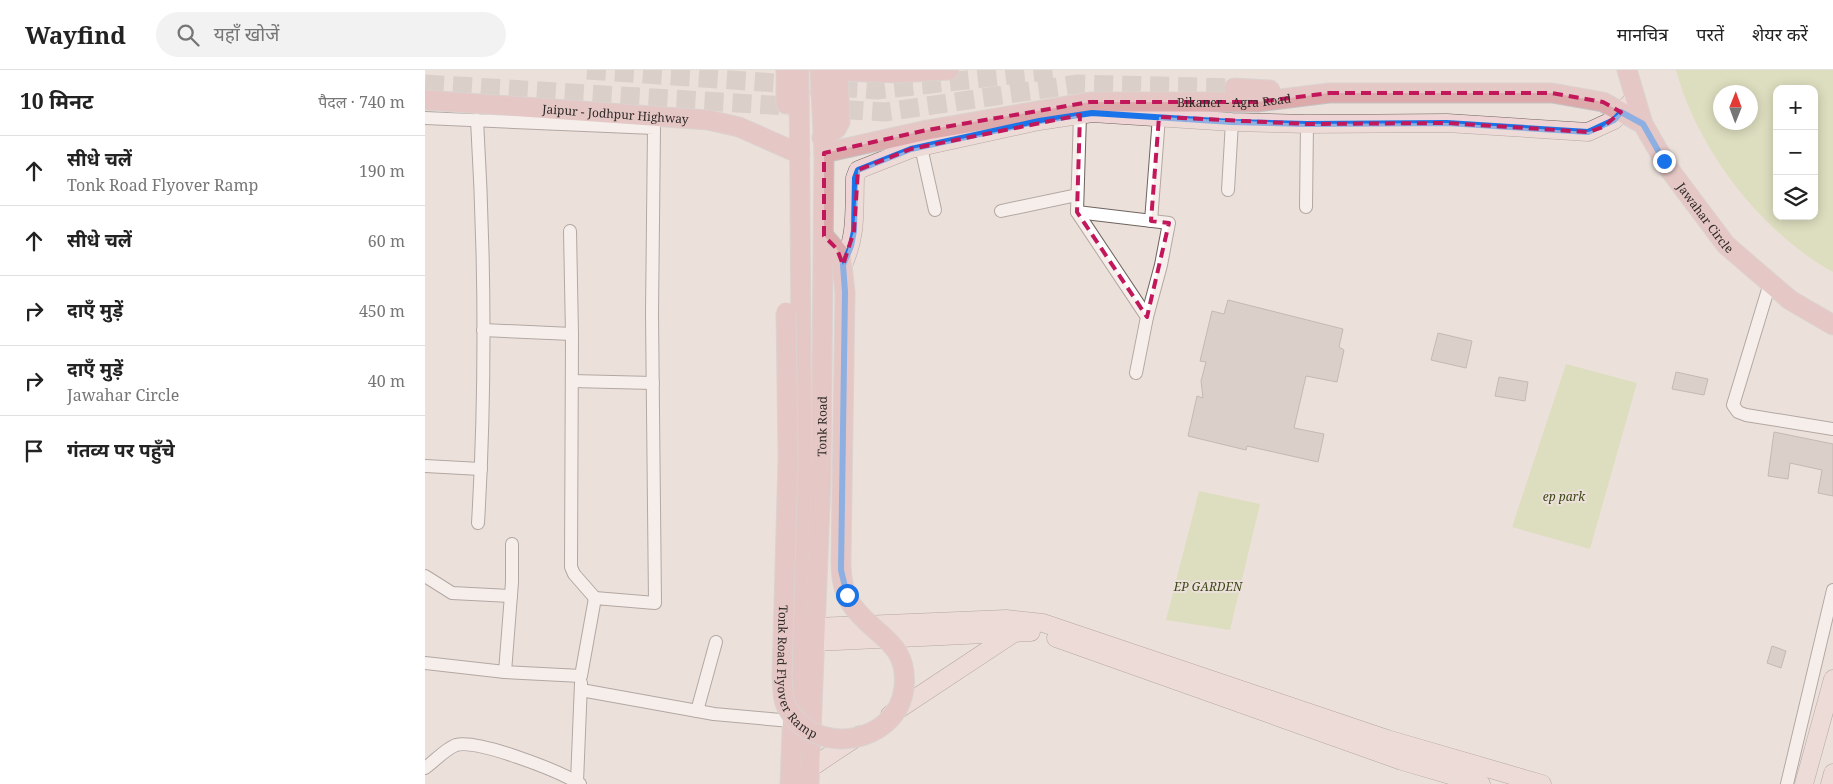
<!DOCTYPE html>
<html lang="hi">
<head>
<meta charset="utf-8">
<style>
	body { margin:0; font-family:"Noto Serif","Noto Sans Devanagari",serif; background:#f2f2f2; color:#222 }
	.controls { position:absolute; right:15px; top:15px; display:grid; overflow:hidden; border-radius:10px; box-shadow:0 2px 12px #0003 }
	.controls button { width:45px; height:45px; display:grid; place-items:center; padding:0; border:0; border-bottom:1px solid #e0e0e0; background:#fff; color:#222; font:25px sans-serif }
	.compass { position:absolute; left:1288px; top:15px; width:45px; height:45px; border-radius:50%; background:#fff; box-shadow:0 2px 12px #0003; rotate:1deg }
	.stop { position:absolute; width:15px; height:15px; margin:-11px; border:4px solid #1a73e8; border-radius:50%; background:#fff }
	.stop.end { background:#1a73e8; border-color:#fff; box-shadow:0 1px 5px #0008 }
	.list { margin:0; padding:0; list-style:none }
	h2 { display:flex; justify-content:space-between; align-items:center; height:65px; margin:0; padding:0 20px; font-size:21px }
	h2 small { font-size:16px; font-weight:400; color:#767676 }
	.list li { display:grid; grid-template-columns:32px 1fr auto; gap:15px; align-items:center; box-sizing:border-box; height:70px; padding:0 20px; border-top:1px solid #e0e0e0 }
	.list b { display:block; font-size:19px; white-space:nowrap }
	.list p { margin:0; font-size:16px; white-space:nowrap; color:#767676 }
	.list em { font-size:16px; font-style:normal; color:#767676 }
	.icon { flex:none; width:28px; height:28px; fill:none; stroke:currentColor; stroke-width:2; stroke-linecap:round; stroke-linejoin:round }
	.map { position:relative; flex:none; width:1408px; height:714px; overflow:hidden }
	header { display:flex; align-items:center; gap:30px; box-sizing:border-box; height:70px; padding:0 25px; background:#fff; border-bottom:1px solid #e0e0e0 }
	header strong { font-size:24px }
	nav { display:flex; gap:28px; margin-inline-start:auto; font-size:18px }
	.search { width:350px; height:45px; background:#f2f2f2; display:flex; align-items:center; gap:12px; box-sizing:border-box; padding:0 18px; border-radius:28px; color:#767676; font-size:19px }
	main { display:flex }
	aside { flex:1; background:#fff }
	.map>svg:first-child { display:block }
	.green { fill:#c9da9e; fill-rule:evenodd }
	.building { fill:#c6bab4; stroke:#938983 }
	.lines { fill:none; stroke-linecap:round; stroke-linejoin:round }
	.primary-tunnel { stroke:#c6bbb6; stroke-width:19; stroke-dasharray:19 9; stroke-linecap:butt }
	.street-casing { stroke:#6e635e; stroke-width:14 }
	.secondary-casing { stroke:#6e635e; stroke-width:19 }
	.primary-casing { stroke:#c4c3c3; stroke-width:21 }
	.street { stroke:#fff; stroke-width:12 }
	.secondary { stroke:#eed4d5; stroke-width:18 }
	.primary { stroke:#dcaaab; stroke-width:19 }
	.primary-bridge-casing { stroke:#c4c3c3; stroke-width:21; stroke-linecap:butt }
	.primary-bridge { stroke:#dcaaab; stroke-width:19 }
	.route { stroke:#1a73e8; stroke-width:6 }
	.marked { fill:none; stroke:#c2185b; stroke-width:4; stroke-dasharray:10 6; stroke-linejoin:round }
	.labels { text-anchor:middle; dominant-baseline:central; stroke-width:4; stroke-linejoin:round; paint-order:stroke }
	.street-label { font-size:12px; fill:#2e2927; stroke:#ece0da }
	.park-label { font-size:12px; font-style:italic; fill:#3c4715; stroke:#ece0da }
</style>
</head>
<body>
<header>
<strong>Wayfind</strong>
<div class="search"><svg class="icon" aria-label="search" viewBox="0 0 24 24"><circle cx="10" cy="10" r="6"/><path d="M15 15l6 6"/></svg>यहाँ खोजें</div>
<nav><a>मानचित्र</a><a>परतें</a><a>शेयर करें</a></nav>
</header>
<main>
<aside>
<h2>10 मिनट<small>पैदल · 740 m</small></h2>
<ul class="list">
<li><svg class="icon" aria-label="ahead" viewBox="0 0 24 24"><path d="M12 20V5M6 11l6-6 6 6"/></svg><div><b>सीधे चलें</b><p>Tonk Road Flyover Ramp</p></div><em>190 m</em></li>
<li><svg class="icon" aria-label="ahead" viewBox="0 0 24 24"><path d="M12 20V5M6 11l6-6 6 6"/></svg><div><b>सीधे चलें</b></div><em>60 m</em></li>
<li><svg class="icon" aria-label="right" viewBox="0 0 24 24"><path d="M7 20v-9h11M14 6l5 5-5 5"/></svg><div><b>दाएँ मुड़ें</b></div><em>450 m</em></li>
<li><svg class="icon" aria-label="right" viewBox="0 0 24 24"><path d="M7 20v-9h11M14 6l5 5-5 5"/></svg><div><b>दाएँ मुड़ें</b><p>Jawahar Circle</p></div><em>40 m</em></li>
<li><svg class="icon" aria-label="arrive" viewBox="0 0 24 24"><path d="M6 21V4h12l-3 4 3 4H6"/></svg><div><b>गंतव्य पर पहुँचे</b></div></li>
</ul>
</aside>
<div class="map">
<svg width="1408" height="714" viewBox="0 0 1408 714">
	<rect width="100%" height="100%" fill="#ece0da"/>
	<g class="green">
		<path d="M1251,0H1408V202C1336,162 1272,79 1251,0ZM1352,19H1389V146H1352ZM1296,22H1326V52H1296Z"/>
		<path d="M1141,294L1212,313L1165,479L1087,457Z"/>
		<path d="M774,421L835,434L805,560L741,550Z"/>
	</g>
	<g class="building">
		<path d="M803,230L918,259L914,277L919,280L912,312L881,306L869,358L899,364L893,392L822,376L821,380L763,366L772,326L778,328L776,311L781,292L775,291L787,241L799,244Z"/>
		<path d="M1013,263L1047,271L1041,298L1006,290Z"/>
		<path d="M1251,302L1283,309L1279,325L1247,319Z"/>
		<path d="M1074,307L1103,312L1100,331L1070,326Z"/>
		<path d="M1349,362L1408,374V426L1393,423L1397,400L1365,393L1363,409L1343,406Z"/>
		<path d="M1347,576L1361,581L1356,598L1342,593Z"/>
	</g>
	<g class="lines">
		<g class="primary-tunnel">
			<path d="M162,0L452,20L630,0"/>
			<path d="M0,14L460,42L653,14L809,18"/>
		</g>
		<defs>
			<g id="street">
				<path d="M655,45L652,142L722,247L711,303"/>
				<path d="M0,48L229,58L227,244L230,533L170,528L156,606L80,602"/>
				<path d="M52,50C60,184 61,318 53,453"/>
				<path d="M496,77L510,140"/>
				<path d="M803,120L807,52"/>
				<path d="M881,137L882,54"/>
				<path d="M576,141L652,125"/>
				<path d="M652,142L744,153L736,195L722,247"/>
				<path d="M726,151L734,47"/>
				<path d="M145,161L147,264L146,497L149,504L170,528"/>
				<path d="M1345,213L1308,335L1313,342L1321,345L1408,359"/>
				<path d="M58,260L147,264"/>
				<path d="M147,311L228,313"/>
				<path d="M0,396L56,399"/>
				<path d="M0,506L27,523L86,526"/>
				<path d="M0,593L80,602L87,512V474"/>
				<path d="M156,620L289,644L366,651"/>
				<path d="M272,641L291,572"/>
				<path d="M0,698C9,692 20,679 31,675C53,669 134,701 155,714"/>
				<path d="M152,712L156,613"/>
				<path d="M1362,714L1408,520"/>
			</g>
			<g id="secondary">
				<path d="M418,195C432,165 429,140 430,108L433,100L486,79L614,51L667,43L807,52L882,54L1022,53L1163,62L1189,50L1206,32"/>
				<path d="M390,557L581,549L618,553L962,669L1117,714"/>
				<path d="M631,568L977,691L1056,714"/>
				<path d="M390,572L606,562"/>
				<path d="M465,645L592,561"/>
				<path d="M384,699L435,665"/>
				<path d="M1379,714L1408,609"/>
				<path d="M1405,714L1408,703"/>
			</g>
			<g id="primary">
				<path d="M361,0V34"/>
				<path id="s1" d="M1202,0L1218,54L1244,99L1301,175L1365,230L1408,255"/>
				<path d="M413,1L472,3L524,0"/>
				<path d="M809,18L845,20"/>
				<path id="s2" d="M0,30L283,50L314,57L375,84"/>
				<path d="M397,68L411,59L415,52L413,0"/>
				<path id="s3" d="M399,83L502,60L665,32H832L904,23H1127L1178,32L1218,54"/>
				<path d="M399,166L416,186L420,222"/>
				<path d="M365,714L377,407L374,0"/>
				<path id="s4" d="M384,714L396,410L399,83L395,0"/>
			</g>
		</defs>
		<use href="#street" class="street-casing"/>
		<use href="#secondary" class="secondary-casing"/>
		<use href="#primary" class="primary-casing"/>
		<use href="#street" class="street"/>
		<use href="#secondary" class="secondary"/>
		<use href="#primary" class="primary"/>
		<defs>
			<g id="primary-bridge">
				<path id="s5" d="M361,242L363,388L357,606C358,617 357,630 363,639C390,687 472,675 479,618C484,571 449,567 427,535C418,523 416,506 416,491L420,222"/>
			</g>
		</defs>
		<use href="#primary-bridge" class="primary-bridge-casing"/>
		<use href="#primary-bridge" class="primary-bridge"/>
	</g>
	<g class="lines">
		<path class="route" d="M422,525L416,500L420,222L418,195L426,176L429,161L430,108L433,100L486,79L614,51L667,43L807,52L882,54L1022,53L1163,62L1189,50L1196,42L1218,54L1239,91"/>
	</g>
	<path d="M0 0H1408V714H0ZM904,23H1127L1178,32L1196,42L1178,57L1163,62L1022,53L882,54L734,47L726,151L744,153L722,247L652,142L655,45L486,79L433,100L429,161L418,195L412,179L399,166V83L502,60L665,32H832Z" fill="#ece0da" fill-opacity=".55" fill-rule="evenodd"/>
	<path class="marked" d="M904,23H1127L1178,32L1196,42L1178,57L1163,62L1022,53L882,54L734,47L726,151L744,153L722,247L652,142L655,45L486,79L433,100L429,161L418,195L412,179L399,166V83L502,60L665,32H832Z"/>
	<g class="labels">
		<g class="street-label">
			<text stroke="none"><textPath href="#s3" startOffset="415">Bikaner - Agra Road</textPath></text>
			<text stroke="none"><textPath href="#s2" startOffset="191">Jaipur - Jodhpur Highway</textPath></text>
			<text stroke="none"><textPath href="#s1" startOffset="169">Jawahar Circle</textPath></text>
			<text stroke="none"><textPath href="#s4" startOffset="358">Tonk Road</textPath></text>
			<text stroke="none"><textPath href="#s5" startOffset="365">Tonk Road Flyover Ramp</textPath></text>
		</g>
		<g class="park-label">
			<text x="1139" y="426">ep park</text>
			<text x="783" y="516">EP GARDEN</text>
		</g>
	</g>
</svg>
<div class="controls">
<button>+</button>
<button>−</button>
<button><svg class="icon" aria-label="layers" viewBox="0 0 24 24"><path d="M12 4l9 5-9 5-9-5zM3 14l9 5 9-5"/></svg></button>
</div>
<svg class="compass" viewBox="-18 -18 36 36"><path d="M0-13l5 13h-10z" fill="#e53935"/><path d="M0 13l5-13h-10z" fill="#767676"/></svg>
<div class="stop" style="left:422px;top:525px"></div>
<div class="stop end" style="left:1239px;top:91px"></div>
</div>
</main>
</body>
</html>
